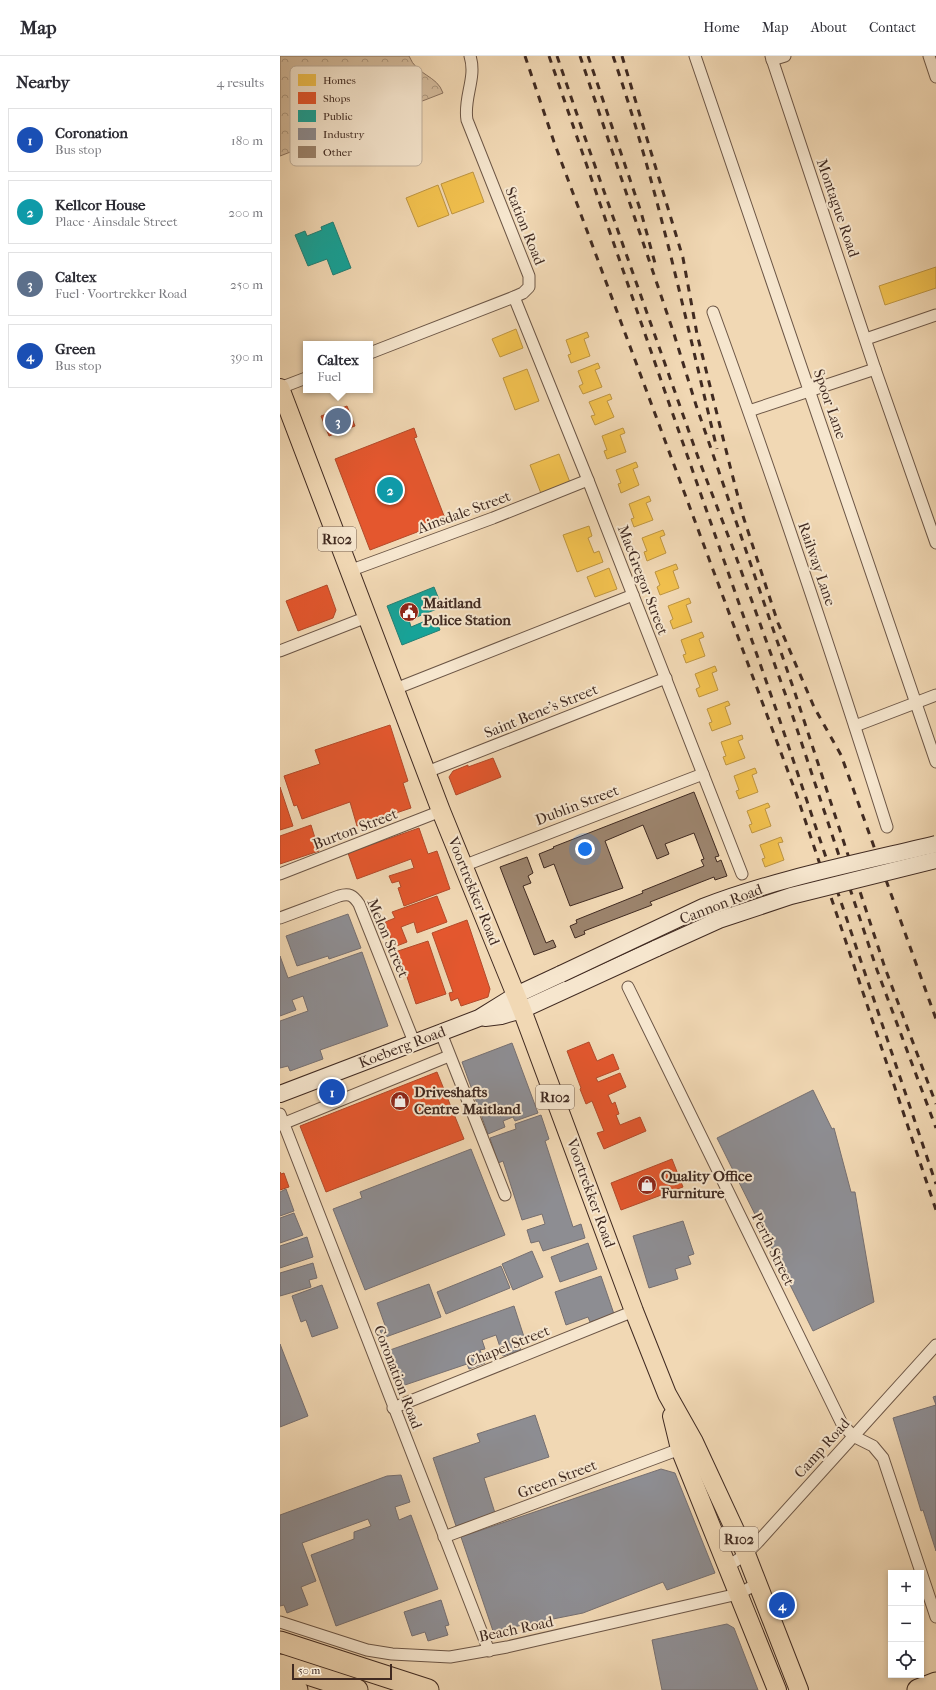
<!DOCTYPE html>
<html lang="en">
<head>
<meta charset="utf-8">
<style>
	body { margin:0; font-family:"IM FELL French Canon",serif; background:#f2f2f3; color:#2b2b33 }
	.controls { position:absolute; right:12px; bottom:12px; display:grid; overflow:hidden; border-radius:0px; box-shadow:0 2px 6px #0003 }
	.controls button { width:36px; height:36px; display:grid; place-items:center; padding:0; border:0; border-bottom:1px solid #e1e1e2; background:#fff; color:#2b2b33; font:20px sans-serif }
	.scale { position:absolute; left:12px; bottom:10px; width:100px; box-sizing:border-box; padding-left:4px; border:2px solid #402a21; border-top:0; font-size:11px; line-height:14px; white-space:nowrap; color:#402a21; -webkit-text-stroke:3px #f6e6ce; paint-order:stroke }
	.you { position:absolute; left:305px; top:793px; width:14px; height:14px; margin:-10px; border:3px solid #fff; border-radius:50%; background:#1a73e8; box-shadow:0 0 0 6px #1a73e833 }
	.badge { display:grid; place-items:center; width:26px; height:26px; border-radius:50%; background:#8f2418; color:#fff; font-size:13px; font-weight:700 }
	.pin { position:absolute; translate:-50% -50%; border:2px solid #fff; box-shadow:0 1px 4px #0006 }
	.popup { position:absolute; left:23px; top:285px; width:70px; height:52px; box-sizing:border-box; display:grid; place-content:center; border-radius:0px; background:#fff; filter:drop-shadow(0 1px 3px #0005); font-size:13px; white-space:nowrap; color:#7c7c81 }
	.popup b { font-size:15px; color:#2b2b33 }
	.popup::after { content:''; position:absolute; left:50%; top:100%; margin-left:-8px; border:8px solid transparent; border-top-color:#fff }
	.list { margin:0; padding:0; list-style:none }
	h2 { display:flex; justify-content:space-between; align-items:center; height:52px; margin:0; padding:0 16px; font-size:17px }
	h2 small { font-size:13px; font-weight:400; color:#7c7c81 }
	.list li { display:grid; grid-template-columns:26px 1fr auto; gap:12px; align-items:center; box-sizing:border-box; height:64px; margin:0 8px 8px; padding:0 8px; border:1px solid #e1e1e2; border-radius:0px }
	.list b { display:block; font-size:15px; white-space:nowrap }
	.list p { margin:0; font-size:13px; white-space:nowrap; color:#7c7c81 }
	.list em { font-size:13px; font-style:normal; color:#7c7c81 }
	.icon { flex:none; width:22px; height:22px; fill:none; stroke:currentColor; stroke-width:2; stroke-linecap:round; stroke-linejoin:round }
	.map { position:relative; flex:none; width:656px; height:1634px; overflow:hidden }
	header { display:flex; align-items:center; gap:24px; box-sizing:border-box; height:56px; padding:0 20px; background:#fff; border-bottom:1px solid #e1e1e2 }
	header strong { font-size:19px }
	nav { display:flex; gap:22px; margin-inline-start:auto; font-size:14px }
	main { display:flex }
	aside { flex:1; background:#fff }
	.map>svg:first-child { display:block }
	.forest { fill:url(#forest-crowns); stroke:#8a725e }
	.homes { fill:#f2c14e; stroke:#bd9440 }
	.shops { fill:#e4572e; stroke:#b34a2a }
	.public { fill:#17a398; stroke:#237f74 }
	.industry { fill:#8d8d92; stroke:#766f70 }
	.building { fill:#9c846d; stroke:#402a21 }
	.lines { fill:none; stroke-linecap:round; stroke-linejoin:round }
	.minor-casing { stroke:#6c5646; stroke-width:13 }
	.secondary-casing { stroke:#402a21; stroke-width:18 }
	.primary-casing { stroke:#402a21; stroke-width:20 }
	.motorway-casing { stroke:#402a21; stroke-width:23 }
	.minor { stroke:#f6e6ce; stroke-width:11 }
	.secondary { stroke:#f6e6ce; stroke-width:16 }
	.primary { stroke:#f1d8b4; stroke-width:18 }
	.motorway { stroke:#f1d8b4; stroke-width:21 }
	.rail { stroke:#402a21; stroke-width:3; stroke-dasharray:7 7; stroke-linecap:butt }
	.secondary-bridge-casing { stroke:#402a21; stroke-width:18; stroke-linecap:butt }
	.secondary-bridge { stroke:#f6e6ce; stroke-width:16 }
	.labels { text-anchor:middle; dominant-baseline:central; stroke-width:4; stroke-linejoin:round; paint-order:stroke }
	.shield { fill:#f6e6ce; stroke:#776255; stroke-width:1 }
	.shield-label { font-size:14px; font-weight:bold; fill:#402a21 }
	.street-label { font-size:15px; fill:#402a21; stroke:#f6e6ce }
	.poi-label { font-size:15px; font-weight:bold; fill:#402a21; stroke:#f6e6ce; text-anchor:start }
	.key { fill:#f6e6ce; stroke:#bfae9a; stroke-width:1 }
	.key-label { font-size:11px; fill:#402a21 }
</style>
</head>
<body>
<header>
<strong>Map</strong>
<nav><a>Home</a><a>Map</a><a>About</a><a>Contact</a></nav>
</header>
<main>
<aside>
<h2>Nearby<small>4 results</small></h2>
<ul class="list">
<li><span class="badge" style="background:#1a4fb4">1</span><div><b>Coronation</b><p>Bus stop</p></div><em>180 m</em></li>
<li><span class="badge" style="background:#0f9aa8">2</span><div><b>Kellcor House</b><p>Place · Ainsdale Street</p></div><em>200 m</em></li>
<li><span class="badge" style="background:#5c6f8a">3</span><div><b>Caltex</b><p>Fuel · Voortrekker Road</p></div><em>250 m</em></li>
<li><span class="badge" style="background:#1a4fb4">4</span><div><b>Green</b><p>Bus stop</p></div><em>390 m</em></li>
</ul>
</aside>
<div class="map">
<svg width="656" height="1634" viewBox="0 0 656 1634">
	<defs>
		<pattern id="forest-crowns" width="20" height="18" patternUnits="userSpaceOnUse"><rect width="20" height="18" fill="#d3ba9b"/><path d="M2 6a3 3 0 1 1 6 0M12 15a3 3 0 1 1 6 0" fill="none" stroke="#ad977e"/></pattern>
	</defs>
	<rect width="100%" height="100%" fill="#f1d8b4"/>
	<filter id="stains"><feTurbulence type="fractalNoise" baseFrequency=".005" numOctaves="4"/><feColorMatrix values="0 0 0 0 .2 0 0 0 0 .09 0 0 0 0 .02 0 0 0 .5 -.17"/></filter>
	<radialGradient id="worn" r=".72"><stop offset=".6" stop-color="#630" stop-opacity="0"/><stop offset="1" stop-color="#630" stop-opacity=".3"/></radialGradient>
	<path class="forest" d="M0,0H129C137,20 157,19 163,37L0,100Z"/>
	<g class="homes">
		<path d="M193,116L204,146L172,158L161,128Z"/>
		<path d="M158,129L169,159L138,171L126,142Z"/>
		<path d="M656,211V232L605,249L599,230Z"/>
		<path d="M236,273L243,292L220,301L212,283Z"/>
		<path d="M307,276L309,281L304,283L310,300L291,307L288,299L291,298L286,284Z"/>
		<path d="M318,307L320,312L315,314L322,331L303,338L299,330L303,328L298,315Z"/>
		<path d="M247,313L259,345L235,354L223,322Z"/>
		<path d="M330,338L332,343L327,345L334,361L315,369L311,360L315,359L309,346Z"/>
		<path d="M343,372L345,377L340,379L346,396L327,403L324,395L327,394L322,380Z"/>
		<path d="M279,398L291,429L262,440L250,409Z"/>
		<path d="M356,406L358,411L353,413L359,429L341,437L338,428L341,427L336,414Z"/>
		<path d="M369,440L371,445L366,447L373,464L354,471L351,463L354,462L349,448Z"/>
		<path d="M309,470L312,480L308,482L314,497L319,495L323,506L297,516L283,479Z"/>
		<path d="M383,474L385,479L380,481L386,497L367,505L364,496L367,495L362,482Z"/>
		<path d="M396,508L398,513L393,515L399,532L380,539L377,531L380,529L375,516Z"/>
		<path d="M329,512L337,533L315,541L307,521Z"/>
		<path d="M409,542L411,547L406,549L412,566L393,573L390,565L393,563L388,550Z"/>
		<path d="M422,576L424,581L419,583L425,600L406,607L403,599L406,598L401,584Z"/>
		<path d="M435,610L437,615L432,617L438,634L419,641L416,633L420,631L415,618Z"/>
		<path d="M448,645L450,649L445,651L451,668L432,675L429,667L432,666L427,653Z"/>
		<path d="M462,679L463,683L458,685L465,702L446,709L443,701L446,700L441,686Z"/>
		<path d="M475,712L477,717L472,719L478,736L459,743L456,735L459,734L454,720Z"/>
		<path d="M488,747L490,751L485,753L491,770L472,777L469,769L472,768L467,755Z"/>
		<path d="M501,781L503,786L498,787L504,804L485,811L482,803L485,802L480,789Z"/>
	</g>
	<g class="shops">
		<path d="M67,350L75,370L49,380L41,360Z"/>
		<path d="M134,372L137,381L134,382L166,465L90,494L55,403Z"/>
		<path d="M47,529L56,554L53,562L18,575L6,545Z"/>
		<path d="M110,669L128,725L123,727L131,752L77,770L70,746L22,763L17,749L14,750L4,720L40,708L35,694Z"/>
		<path d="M213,702L221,721L176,739L169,721L173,715L188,709V711Z"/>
		<path d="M0,731L13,770L0,774Z"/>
		<path d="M31,769L39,795L0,808V780Z"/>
		<path d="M139,772L148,798L157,795L170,833L124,850L118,832L121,831L119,825L112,827L109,820L134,812L131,803L77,823L68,797Z"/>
		<path d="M157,840L167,866L137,877L134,866L121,871L127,886L114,891L105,866L115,862L112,856Z"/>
		<path d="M187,864L210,933L208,941L181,950L178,942L171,945L169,937L173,936L152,877Z"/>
		<path d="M148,885L166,938L136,948L126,918L123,919L115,896Z"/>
		<path d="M309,986L317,1005L333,998L339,1013L316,1022L318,1026L340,1017L346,1031L328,1039L332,1048L335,1046L339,1058L336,1059L340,1069L360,1061L366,1075L324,1093L317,1077L324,1075L312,1045L306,1048L300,1033L301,1032L287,995Z"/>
		<path d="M157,1016L184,1083L46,1136L20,1070Z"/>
		<path d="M392,1103L403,1131L341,1154L331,1127Z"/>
		<path d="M0,1116L1,1118L4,1117L9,1131L0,1134Z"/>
	</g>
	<g class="public">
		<path d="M53,166L71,212L53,219L47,203L28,210L15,179L25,175L27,180L42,174L41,171Z"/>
		<path d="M154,531L162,551L129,564L131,571L155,561L160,574L122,589L107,550Z"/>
	</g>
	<g class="industry">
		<path d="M68,858L81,892L49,903L48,900L17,910L6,880Z"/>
		<path d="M82,896L108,970L40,994L43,1003L10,1015L8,1010L0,1012V965L28,955L23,940L12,944L16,954L0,960V900L8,922Z"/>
		<path d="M232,987L258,1057L235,1065L233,1061L223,1065L225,1071L208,1078L182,1006Z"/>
		<path d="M533,1034L552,1073L554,1072L571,1136H575L594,1246L533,1275L437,1082Z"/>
		<path d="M261,1059L269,1083L265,1085L293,1171L301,1168L305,1182L263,1195L259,1185L251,1187L247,1174L265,1168L262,1158L242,1164L223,1105L218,1107L210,1082L236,1073L235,1068Z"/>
		<path d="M191,1093L225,1179L85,1234L53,1153L82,1142L80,1136Z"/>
		<path d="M6,1133L14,1155L0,1160V1136Z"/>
		<path d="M14,1157L23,1179L0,1187V1162Z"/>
		<path d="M403,1165L414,1198L408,1200L411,1208L395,1213L398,1223L369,1232L353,1180Z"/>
		<path d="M27,1181L33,1201L0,1212V1190Z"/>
		<path d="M308,1187L317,1213L280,1226L271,1201Z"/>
		<path d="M252,1195L263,1221L233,1234L222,1208Z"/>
		<path d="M33,1207L37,1222L29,1224L31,1231L0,1240V1217Z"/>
		<path d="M221,1210L230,1232L166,1258L157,1236Z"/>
		<path d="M321,1220L334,1258L310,1266L308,1261L286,1269L275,1236Z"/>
		<path d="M149,1228L161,1261L103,1282L100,1274L106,1272L97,1247Z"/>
		<path d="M42,1229L58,1272L32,1281L26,1264L21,1266L12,1240Z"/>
		<path d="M234,1250L246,1287L239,1289L241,1294L223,1300L216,1279L202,1284L205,1293L200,1294L205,1307L189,1313L187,1308L122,1330L110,1294Z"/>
		<path d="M0,1288L28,1360L0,1371Z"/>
		<path d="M656,1340V1495L643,1454L641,1455L613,1362L656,1349L653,1341Z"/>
		<path d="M255,1359L269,1401L204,1422L215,1457L176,1470L153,1402L200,1386L197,1378Z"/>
		<path d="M381,1413L395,1417L435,1517L387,1534L383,1526L303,1557L213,1575L181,1481Z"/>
		<path d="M121,1419L130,1446L115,1451L119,1464L131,1459L158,1533L56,1570L31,1499L74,1483V1476L91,1470L88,1463L22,1487L36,1525L21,1531L28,1549L7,1557L4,1549L0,1550V1459L107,1420Z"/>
		<path d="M161,1544L169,1569L165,1570L168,1579L148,1585L145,1576L132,1580L124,1556Z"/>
		<path d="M447,1568L454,1572L478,1634H382L372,1584Z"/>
	</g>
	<g class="building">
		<path d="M414,736L439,800L435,801L437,806L441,804L447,820L435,824L434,821L370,846L372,849L304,875L305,878L295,882L290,870L297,867L296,864L363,837L362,835L424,810L421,804L424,803L414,777L385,788L389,798L377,803L363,769L325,785L343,832L290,850L274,808L264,812L259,798L274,792L273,791Z"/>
		<path d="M247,801L253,817L248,820L251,827L243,830L266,887L273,884L276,891L254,899L220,811Z"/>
	</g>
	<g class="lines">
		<defs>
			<g id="minor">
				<path d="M415,0L656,706"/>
				<path d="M491,0L595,313L656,487"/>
				<path d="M649,0L656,21"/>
				<path d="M492,4L505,0"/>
				<path d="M234,241L308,424L462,818"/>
				<path d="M433,256C495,426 552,598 607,771"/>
				<path d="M586,283L656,259"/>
				<path d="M90,297L234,241L243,237L249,231V220L187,64C183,42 197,22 190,0"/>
				<path d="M0,332L26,322"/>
				<path d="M469,355L595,313"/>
				<path d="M69,515L213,462L308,424"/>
				<path d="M0,595L87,561"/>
				<path d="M115,633L353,539"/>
				<path d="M575,670L656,639"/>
				<path d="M147,716L386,622"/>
				<path d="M183,810L423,718"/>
				<path d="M0,818L161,755"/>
				<path d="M0,862L59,840C69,837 73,839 79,848L134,986"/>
				<path d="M348,931L562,1368L573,1380L593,1390L603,1402L656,1561"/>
				<path d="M161,977L225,1139"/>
				<path d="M0,1058L209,1595"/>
				<path d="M0,1069L169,1000"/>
				<path d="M113,1352L354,1255"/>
				<path d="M164,1481L400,1393"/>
				<path d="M447,1511L466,1498L477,1487L656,1289"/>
				<path d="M0,1566L87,1594L112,1598L170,1601L227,1591L458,1538L477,1528"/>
			</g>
			<g id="secondary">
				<path d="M205,962L221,960L242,954L377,892"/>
				<path d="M0,1038L199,962L236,939L281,918"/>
			</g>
			<g id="primary">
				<path d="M0,332L161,755L242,954L354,1255L387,1338L414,1386L466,1498L519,1634"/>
				<path d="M392,1360L400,1393L497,1634"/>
			</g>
			<g id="motorway">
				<path d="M0,1586L148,1634"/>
				<path d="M0,1609L77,1634"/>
				<path d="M0,1629L17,1634"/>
				<path d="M638,1634L656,1627"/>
			</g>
		</defs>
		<use href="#minor" class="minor-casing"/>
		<use href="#secondary" class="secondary-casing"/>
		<use href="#primary" class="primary-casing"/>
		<use href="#motorway" class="motorway-casing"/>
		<use href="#minor" class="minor"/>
		<use href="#secondary" class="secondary"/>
		<use href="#primary" class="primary"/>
		<use href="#motorway" class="motorway"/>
		<g class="rail">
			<path d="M245,0L274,86L516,737L656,1154"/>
			<path d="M269,0L383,330L498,659L656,1128"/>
			<path d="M277,0L303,76L419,404L454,495L506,640L597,914L656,1072"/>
			<path d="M300,0L394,278L416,349L515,637L605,912L656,1048"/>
			<path d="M308,0L361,156L376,211"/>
			<path d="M333,0C377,128 405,261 437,393"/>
			<path d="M342,0L403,202L417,278L450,410L463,460L498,567L534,651L561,699L656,963"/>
		</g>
		<defs>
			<g id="secondary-bridge">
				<path d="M377,892L439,864L511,840L656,804"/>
				<path d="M281,918L423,851C498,822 578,807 656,788"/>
			</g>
		</defs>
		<use href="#secondary-bridge" class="secondary-bridge-casing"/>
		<use href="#secondary-bridge" class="secondary-bridge"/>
	</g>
	<defs>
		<symbol id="civic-disc" viewBox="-11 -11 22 22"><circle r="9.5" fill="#8f2418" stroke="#f6e6ce"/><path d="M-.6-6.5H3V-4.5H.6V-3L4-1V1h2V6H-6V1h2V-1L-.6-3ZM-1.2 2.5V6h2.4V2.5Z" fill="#fff"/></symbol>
		<symbol id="shop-disc" viewBox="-11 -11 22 22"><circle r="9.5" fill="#8f2418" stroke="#f6e6ce"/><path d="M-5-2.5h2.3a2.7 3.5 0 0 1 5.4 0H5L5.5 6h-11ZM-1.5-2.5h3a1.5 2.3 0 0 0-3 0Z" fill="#fff"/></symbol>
	</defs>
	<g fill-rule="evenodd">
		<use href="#civic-disc" x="118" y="545" width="22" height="22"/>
		<use href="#shop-disc" x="109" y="1034" width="22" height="22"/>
		<use href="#shop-disc" x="356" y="1118" width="22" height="22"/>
	</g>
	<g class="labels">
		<g class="shield">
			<rect x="38" y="471" width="38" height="24" rx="3"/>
			<rect x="256" y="1029" width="38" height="24" rx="3"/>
			<rect x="440" y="1471" width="38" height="24" rx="3"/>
		</g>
		<g class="shield-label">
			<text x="57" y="483">R102</text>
			<text x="275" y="1041">R102</text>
			<text x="459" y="1483">R102</text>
		</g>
		<g class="street-label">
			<text transform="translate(558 152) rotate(71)">Montague Road</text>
			<text transform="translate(245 170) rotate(68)">Station Road</text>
			<text transform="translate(550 348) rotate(71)">Spoor Lane</text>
			<text transform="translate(184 456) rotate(-20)">Ainsdale Street</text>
			<text transform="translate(537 508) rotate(71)">Railway Lane</text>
			<text transform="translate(363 524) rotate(69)">MacGregor Street</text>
			<text transform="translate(261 655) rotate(-22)">Saint Bene's Street</text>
			<text transform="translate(297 749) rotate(-21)">Dublin Street</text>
			<text transform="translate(75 773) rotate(-21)">Burton Street</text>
			<text transform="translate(194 835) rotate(68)">Voortrekker Road</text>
			<text transform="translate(441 848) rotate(-21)">Cannon Road</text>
			<text transform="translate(108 882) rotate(67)">Melon Street</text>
			<text transform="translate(122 991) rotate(-21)">Koeberg Road</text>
			<text transform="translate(311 1137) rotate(70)">Voortrekker Road</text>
			<text transform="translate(493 1193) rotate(64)">Perth Street</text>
			<text transform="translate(228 1290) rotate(-22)">Chapel Street</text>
			<text transform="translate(118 1321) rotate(69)">Coronation Road</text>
			<text transform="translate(542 1392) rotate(-48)">Camp Road</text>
			<text transform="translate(277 1423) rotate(-21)">Green Street</text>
			<text transform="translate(236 1573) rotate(-12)">Beach Road</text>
		</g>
		<g class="poi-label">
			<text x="143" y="547">Maitland<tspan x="143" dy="17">Police Station</tspan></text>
			<text x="134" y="1036">Driveshafts<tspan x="134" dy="17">Centre Maitland</tspan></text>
			<text x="381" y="1120">Quality Office<tspan x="381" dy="17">Furniture</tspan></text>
		</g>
	</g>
	<rect x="10" y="10" width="132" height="100" rx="6" class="key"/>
	<rect x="18" y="18" width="18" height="12" fill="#f2c14e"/>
	<rect x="18" y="36" width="18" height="12" fill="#e4572e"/>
	<rect x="18" y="54" width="18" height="12" fill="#17a398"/>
	<rect x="18" y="72" width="18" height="12" fill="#8d8d92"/>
	<rect x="18" y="90" width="18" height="12" fill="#9c846d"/>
	<g class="key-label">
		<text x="43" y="28">Homes</text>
		<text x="43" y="46">Shops</text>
		<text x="43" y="64">Public</text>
		<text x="43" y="82">Industry</text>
		<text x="43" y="100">Other</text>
	</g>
	<rect width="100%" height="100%" filter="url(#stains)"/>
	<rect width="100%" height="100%" fill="url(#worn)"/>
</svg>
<div class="controls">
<button>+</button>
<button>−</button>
<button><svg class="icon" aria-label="locate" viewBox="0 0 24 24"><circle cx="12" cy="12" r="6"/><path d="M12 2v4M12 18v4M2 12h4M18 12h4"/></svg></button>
</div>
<div class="scale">50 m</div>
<div class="you"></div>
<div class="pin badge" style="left:52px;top:1036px;background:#1a4fb4">1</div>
<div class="pin badge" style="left:110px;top:434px;background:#0f9aa8">2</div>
<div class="pin badge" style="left:58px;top:365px;background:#5c6f8a">3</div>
<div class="popup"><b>Caltex</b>Fuel</div>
<div class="pin badge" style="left:502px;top:1549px;background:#1a4fb4">4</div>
</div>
</main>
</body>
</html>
